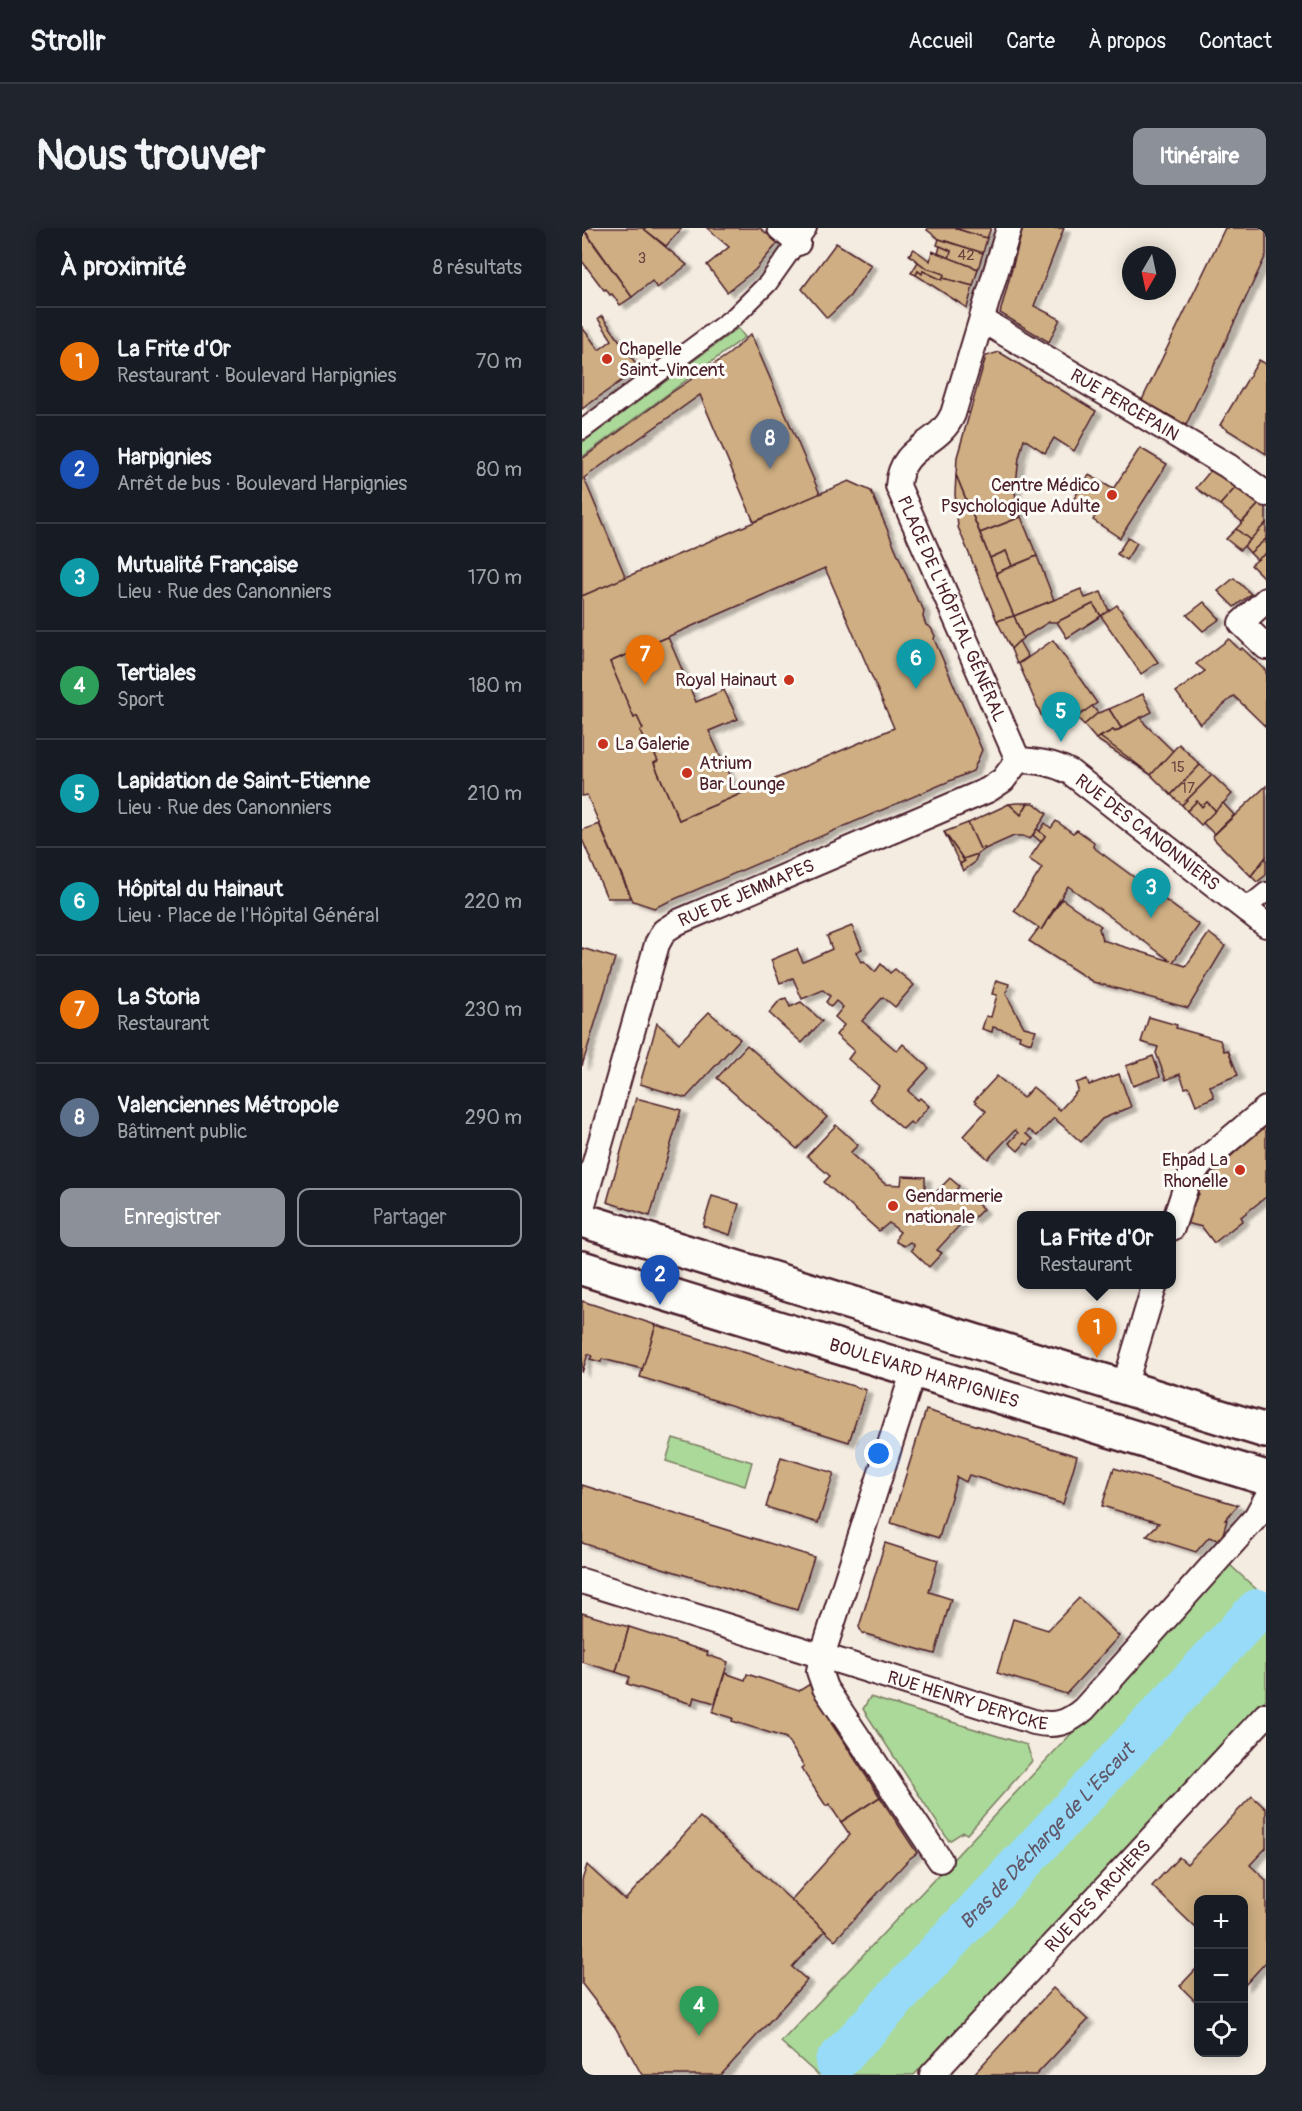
<!DOCTYPE html>
<html lang="fr">
<head>
<meta charset="utf-8">
<style>
	body { margin:0; font-family:Pangolin,sans-serif; background:#20242c; color:#f1f3f6 }
	.controls { position:absolute; right:18px; bottom:18px; display:grid; overflow:hidden; border-radius:12px; box-shadow:0 3px 15px #0003 }
	.controls button { width:54px; height:54px; display:grid; place-items:center; padding:0; border:0; border-bottom:2px solid #363941; background:#171b24; color:#f1f3f6; font:30px sans-serif }
	.compass { position:absolute; left:540px; top:18px; width:54px; height:54px; border-radius:50%; background:#171b24; box-shadow:0 3px 15px #0003; rotate:189deg }
	.you { position:absolute; left:297px; top:1226px; width:21px; height:21px; margin:-15px; border:4px solid #fff; border-radius:50%; background:#1a73e8; box-shadow:0 0 0 9px #1a73e833 }
	.badge { display:grid; place-items:center; width:39px; height:39px; border-radius:50%; background:#8c9099; color:#fff; font-size:20px; font-weight:700 }
	.pin { position:absolute; translate:-50% -50px; filter:drop-shadow(0 2px 3px #0008) }
	.pin::after { content:''; position:absolute; top:32px; width:21px; height:18px; background:inherit; clip-path:polygon(0 0,100% 0,50% 100%) }
	.popup { position:absolute; left:435px; top:983px; width:159px; height:78px; box-sizing:border-box; display:grid; place-content:center; border-radius:12px; background:#171b24; filter:drop-shadow(0 2px 4px #0005); font-size:20px; white-space:nowrap; color:#9ea1a6 }
	.popup b { font-size:22px; color:#f1f3f6 }
	.popup::after { content:''; position:absolute; left:50%; top:100%; margin-left:-12px; border:12px solid transparent; border-top-color:#171b24 }
	.list { margin:0; padding:0; list-style:none }
	h2 { display:flex; justify-content:space-between; align-items:center; height:78px; margin:0; padding:0 24px; font-size:26px }
	h2 small { font-size:20px; font-weight:400; color:#9ea1a6 }
	.list li { display:grid; grid-template-columns:39px 1fr auto; gap:18px; align-items:center; box-sizing:border-box; height:108px; padding:0 24px; border-top:2px solid #363941 }
	.list b { display:block; font-size:22px; white-space:nowrap }
	.list p { margin:0; font-size:20px; white-space:nowrap; color:#9ea1a6 }
	.list em { font-size:20px; font-style:normal; color:#9ea1a6 }
	.actions { display:flex; gap:12px; padding:18px 24px }
	.actions a { flex:1; padding:14px 0; border:2px solid #8c9099; border-radius:12px; text-align:center; font-size:21px; color:#8c9099 }
	.actions .main { background:#8c9099; color:#fff }
	.icon { flex:none; width:33px; height:33px; fill:none; stroke:currentColor; stroke-width:2; stroke-linecap:round; stroke-linejoin:round }
	.map { position:relative; flex:none; width:684px; height:1847px; overflow:hidden; border-radius:12px }
	header { display:flex; align-items:center; gap:36px; box-sizing:border-box; height:84px; padding:0 30px; background:#171b24; border-bottom:2px solid #363941 }
	header strong { font-size:28px }
	nav { display:flex; gap:33px; margin-inline-start:auto; font-size:21px }
	.intro { display:flex; align-items:center; justify-content:space-between; box-sizing:border-box; height:144px; padding:0 36px }
	h1 { margin:0; font-size:42px }
	.button { padding:15px 27px; border-radius:12px; background:#8c9099; color:#fff; font-size:21px; font-weight:700 }
	main { display:flex; gap:36px; padding:0 36px }
	aside { flex:1; background:#171b24; border-radius:12px; box-shadow:0 3px 15px #0003 }
	.map>svg:first-child { display:block }
	.green { fill:#abd999; stroke:#7a7c62; stroke-width:1.5 }
	.lines { fill:none; stroke-linecap:round; stroke-linejoin:round }
	.river { stroke:#97dbf9; stroke-width:42 }
	.building { fill:#ceae82; stroke:#4a1f2b; stroke-width:1.5; fill-rule:evenodd; filter:url(#shadow) }
	.pedestrian-casing { stroke:#4a1f2b; stroke-width:22 }
	.minor-casing { stroke:#4a1f2b; stroke-width:28 }
	.secondary-casing { stroke:#4a1f2b; stroke-width:38 }
	.pedestrian { stroke:#fdfcf7; stroke-width:18 }
	.minor { stroke:#fdfcf7; stroke-width:24 }
	.secondary { stroke:#fdfcf7; stroke-width:33 }
	.poi-dot { fill:#c8321e; stroke:#fdfcf7; stroke-width:2 }
	.labels { text-anchor:middle; dominant-baseline:central; stroke-width:6; stroke-linejoin:round; paint-order:stroke }
	.number-label { font-size:15px; fill:#6b4341 }
	.poi-label { font-size:18px; fill:#4a1f2b; stroke:#fdfcf7; text-anchor:start }
	.street-label { font-size:18px; fill:#4a1f2b; stroke:#fdfcf7 }
	.water-label { font-size:20px; font-style:italic; fill:#615769; stroke:#fdfcf7 }
</style>
</head>
<body>
<header>
<strong>Strollr</strong>
<nav><a>Accueil</a><a>Carte</a><a>À propos</a><a>Contact</a></nav>
</header>
<div class="intro"><h1>Nous trouver</h1><a class="button">Itinéraire</a></div>
<main>
<aside>
<h2>À proximité<small>8 résultats</small></h2>
<ul class="list">
<li><span class="badge" style="background:#e8710a">1</span><div><b>La Frite d'Or</b><p>Restaurant · Boulevard Harpignies</p></div><em>70 m</em></li>
<li><span class="badge" style="background:#1a4fb4">2</span><div><b>Harpignies</b><p>Arrêt de bus · Boulevard Harpignies</p></div><em>80 m</em></li>
<li><span class="badge" style="background:#0f9aa8">3</span><div><b>Mutualité Française</b><p>Lieu · Rue des Canonniers</p></div><em>170 m</em></li>
<li><span class="badge" style="background:#2e9e5b">4</span><div><b>Tertiales</b><p>Sport</p></div><em>180 m</em></li>
<li><span class="badge" style="background:#0f9aa8">5</span><div><b>Lapidation de Saint-Etienne</b><p>Lieu · Rue des Canonniers</p></div><em>210 m</em></li>
<li><span class="badge" style="background:#0f9aa8">6</span><div><b>Hôpital du Hainaut</b><p>Lieu · Place de l'Hôpital Général</p></div><em>220 m</em></li>
<li><span class="badge" style="background:#e8710a">7</span><div><b>La Storia</b><p>Restaurant</p></div><em>230 m</em></li>
<li><span class="badge" style="background:#5c6f8a">8</span><div><b>Valenciennes Métropole</b><p>Bâtiment public</p></div><em>290 m</em></li>
</ul>
<div class="actions"><a class="main">Enregistrer</a><a>Partager</a></div>
</aside>
<div class="map">
<svg width="684" height="1847" viewBox="0 0 684 1847">
	<defs>
		<filter id="shadow"><feDropShadow dx="6" dy="4" stdDeviation="1.5" flood-color="#0004"/></filter>
	</defs>
	<rect width="100%" height="100%" fill="#f4ece0"/>
	<filter id="ink" filterUnits="userSpaceOnUse"><feTurbulence type="fractalNoise" baseFrequency=".0167" numOctaves="2"/><feDisplacementMap in="SourceGraphic" scale="12" xChannelSelector="R" yChannelSelector="G"/><feConvolveMatrix kernelMatrix="1 2 1 2 8 2 1 2 1" color-interpolation-filters="sRGB"/></filter>
	<g filter="url(#ink)">
		<g class="green">
			<path d="M156,100L163,109L0,229V215Z"/>
			<path d="M91,1210L170,1234L163,1258L84,1233Z"/>
			<path d="M648,1337L684,1370V1471L332,1847H236L199,1814Z"/>
			<path d="M288,1469L445,1517L450,1533L385,1606L381,1604L367,1613L281,1481Z"/>
		</g>
		<g class="lines">
			<path class="river" id="s1" d="M254,1834L675,1382"/>
		</g>
		<g class="building">
			<path d="M0,0L50,69L38,77L30,66L28,67L24,61L22,62L0,33Z"/>
			<path d="M1,0H61L105,37L75,60L70,53L50,69Z"/>
			<path d="M61,0H100L84,18Z"/>
			<path d="M125,0H178L196,15L173,42L145,64L125,37L147,19Z"/>
			<path d="M346,0H372L405,10L401,25L357,11L345,2Z"/>
			<path d="M372,0H409L405,10Z"/>
			<path d="M441,0H482L452,78L478,91L467,114L418,85Z"/>
			<path d="M643,0H684V27L604,197L560,172Z"/>
			<path d="M357,11L401,25L396,41L367,30L369,23L355,17Z"/>
			<path d="M254,15L289,37L268,68L245,90L220,61Z"/>
			<path d="M358,18L369,23L367,30L356,26Z"/>
			<path d="M332,21L348,33L350,23L396,41L391,58L361,50L362,46L344,40L327,27Z"/>
			<path d="M336,34L344,40L362,46L360,52L341,43L340,46L336,43L334,47L329,45Z"/>
			<path d="M336,43L340,46L341,43L360,52L361,50L391,58L385,80L334,47Z"/>
			<path d="M20,88L57,140L0,181V99L17,122L30,112L16,91Z"/>
			<path d="M169,106L238,266L172,294L118,167L2,250L44,350L0,368V231L89,165L147,126Z"/>
			<path d="M417,124L514,183L492,223L472,210L463,225L442,211L437,230L433,265L439,289L398,305L374,247L375,229L404,128Z"/>
			<path d="M677,132L684,136V226L638,197Z"/>
			<path d="M558,220L585,236L538,310L511,292L514,286L491,272L507,247L531,261Z"/>
			<path d="M629,242L655,258L638,277L614,260Z"/>
			<path d="M374,247L414,345L432,388L415,393L376,299L373,266Z"/>
			<path d="M267,253L289,263L336,374H338L342,383L341,389L344,397L349,400L353,408L352,411L400,522L391,543L72,680L51,673L5,567L0,568V368ZM243,340L312,500L97,592L72,535L76,533L70,520L66,522L58,503L61,501L55,488L52,490L28,434Z"/>
			<path d="M655,258L678,275L660,294L638,277Z"/>
			<path d="M678,275L684,280V295L668,312L654,301Z"/>
			<path d="M439,289L455,328L430,338L424,323L408,330L398,305Z"/>
			<path d="M684,295V311L668,325L662,318Z"/>
			<path d="M654,301L668,312L658,322L644,311Z"/>
			<path d="M546,309L555,315L544,332L535,326Z"/>
			<path d="M684,311V325L675,332L668,325Z"/>
			<path d="M424,323L430,338L414,345L408,330Z"/>
			<path d="M684,325V352L669,337Z"/>
			<path d="M455,328L472,372L432,388L414,345Z"/>
			<path d="M652,350L669,366L652,379L636,363Z"/>
			<path d="M499,361L503,370L519,364L527,383L519,388L511,376L475,394H467L441,410L432,388Z"/>
			<path d="M622,374L638,391L621,403L605,387Z"/>
			<path d="M511,376L519,388L485,410L475,394Z"/>
			<path d="M535,377L576,434L559,446L519,388Z"/>
			<path d="M432,388L441,410L429,421L415,393Z"/>
			<path d="M86,409L114,474L142,462L156,491L127,503L156,567L97,592L72,535L76,533L70,520L66,522L58,503L61,501L55,488L52,490L28,434Z"/>
			<path d="M647,411L658,422L660,420L684,443V499L652,468L618,496L594,464L623,443L614,436Z"/>
			<path d="M471,412L515,475L495,489L476,483L460,489L437,436Z"/>
			<path d="M437,413L446,429L435,436L429,421Z"/>
			<path d="M561,466L570,484L539,500L527,481Z"/>
			<path d="M510,478L516,485L502,497L495,489Z"/>
			<path d="M527,481L539,500L533,504L531,502L514,511L502,497L516,485Z"/>
			<path d="M559,489L563,496L591,523L569,547L518,509L531,502L533,504Z"/>
			<path d="M518,509L543,527L568,546L514,511Z"/>
			<path d="M597,516L618,537L589,567L569,547Z"/>
			<path d="M618,537L630,547L600,577L589,567Z"/>
			<path d="M630,547L650,566L634,583L625,574L620,579L615,573L605,583L600,577Z"/>
			<path d="M684,558V629L669,648L632,611L631,608Z"/>
			<path d="M615,573L620,579L625,574L634,583L619,597L605,583Z"/>
			<path d="M446,575L439,587L427,576L434,575Z"/>
			<path d="M446,575H452L465,586L448,611L441,608H432L403,621L402,619L398,621L386,595L427,576L439,587Z"/>
			<path d="M641,575L652,587L632,606L621,595Z"/>
			<path d="M474,593L491,605L495,602L512,614L511,619L617,697L591,734L604,738L627,705L643,718L606,780L511,754L447,713L457,700L432,683L460,640L447,631L463,608L457,604L463,595L469,600ZM486,658L589,733L520,712L517,700L519,698L480,671L459,702Z"/>
			<path d="M386,595L398,621L402,619L403,621L396,626L381,631L362,604Z"/>
			<path d="M17,596L49,670H25L0,611V602Z"/>
			<path d="M455,601L463,608L459,614L451,607Z"/>
			<path d="M362,604L381,631L383,633L378,636Z"/>
			<path d="M396,626L392,635L381,643L378,636L383,633L381,631Z"/>
			<path d="M684,629V647L675,654L669,648Z"/>
			<path d="M270,698L280,721L274,724L279,734L282,733L293,744L299,736L308,745L313,741L332,757L313,779L301,769L280,793L315,823L321,816L347,840L326,863L336,872L338,870L347,878L331,897L328,894L321,901L287,871L297,858L266,831L272,823L254,807L262,797L253,789L261,779L254,773L249,779L244,774L248,768L241,762L220,771L211,750L198,755L189,732L215,721L221,734L250,721L245,708Z"/>
			<path d="M0,720L33,730L0,838Z"/>
			<path d="M414,752L427,756L424,766L442,799L454,802L449,815L437,811L438,807L411,799L410,804L400,801L404,788L409,789L415,767L410,766Z"/>
			<path d="M204,770L208,779L219,774L240,793L220,815L187,785L198,772Z"/>
			<path d="M127,784L158,811L104,870L58,856L75,795L97,815Z"/>
			<path d="M567,789L595,797L594,800L638,812L642,823L646,822L656,847L628,858L632,869L614,877L607,859L603,860L598,846L584,852L574,825L576,819L559,814Z"/>
			<path d="M165,817L245,889L215,921L135,850Z"/>
			<path d="M571,828L578,848L551,858L544,838Z"/>
			<path d="M537,846L549,879L520,891L499,914L472,890L455,908L447,902L444,906L451,911L446,917L443,915L436,923L427,915L436,905L433,902L406,931L381,908L404,883L392,873L415,848L441,870L451,859L478,882L496,862L494,855L505,851L507,857Z"/>
			<path d="M54,870L99,882L68,988L25,974Z"/>
			<path d="M684,896V969L659,989L661,992L632,1015L620,999L600,994L617,966L613,961Z"/>
			<path d="M254,897L276,917L268,925L303,956L319,957L320,948L343,949V969L347,971L368,950L377,958L374,962L378,966L382,963L401,981L390,992L386,988L355,1022L360,1025L347,1039L329,1022L332,1018L328,1014L322,1018L314,1014L315,1008L318,1004L307,995L297,1003L242,954L248,948L225,928Z"/>
			<path d="M130,968L157,976L148,1007L121,998Z"/>
			<path d="M0,1073L74,1097L61,1141L20,1131L19,1134L8,1131L10,1128L6,1126L0,1145Z"/>
			<path d="M74,1097L284,1162L267,1214L58,1149Z"/>
			<path d="M344,1182L495,1228L481,1276L387,1247L384,1254L375,1249L357,1310L309,1295Z"/>
			<path d="M199,1229L252,1245L236,1295L184,1279Z"/>
			<path d="M532,1240L656,1277L643,1292H645L639,1313L627,1309L614,1324L564,1308L577,1295L520,1278Z"/>
			<path d="M0,1257L232,1329L215,1382L0,1315Z"/>
			<path d="M303,1315L356,1332L347,1364L369,1371L353,1426L280,1405L277,1399Z"/>
			<path d="M497,1370L537,1408L484,1466L415,1445L431,1391L466,1402Z"/>
			<path d="M0,1385L47,1399L34,1444L0,1434Z"/>
			<path d="M47,1399L126,1424L125,1427L146,1434L133,1475L112,1469L110,1476L45,1456L48,1449L34,1444Z"/>
			<path d="M143,1445L163,1452L165,1446L217,1463L228,1456L252,1493L249,1495L298,1569L259,1594L247,1576L244,1578L219,1540L222,1538L204,1510L150,1493L151,1490L131,1484Z"/>
			<path d="M670,1568L684,1581V1620L668,1637L684,1652V1734L662,1758V1672H616V1702L570,1658L597,1629L605,1636Z"/>
			<path d="M298,1569L335,1625L327,1631L253,1712L209,1672L268,1607L259,1594Z"/>
			<path d="M118,1589L243,1703L210,1739L225,1752L139,1847H60L33,1799L0,1756V1652L5,1637L43,1672Z"/>
			<path d="M616,1739V1776L598,1758Z"/>
			<path d="M471,1760L506,1792L454,1847H391Z"/>
		</g>
		<g class="lines">
			<defs>
				<g id="pedestrian">
					<path d="M0,202L153,88L186,55L225,0"/>
					<path d="M663,681L684,664"/>
				</g>
				<g id="minor">
					<path d="M198,0L216,15"/>
					<path id="s2" d="M427,0L371,186C357,219 319,216 316,258L436,532"/>
					<path id="s3" d="M400,92L646,238L684,266"/>
					<path d="M684,372L659,395L684,419"/>
					<path id="s4" d="M436,532C455,533 471,535 488,544L684,697"/>
					<path id="s5" d="M0,980L75,716L82,703L96,694L406,562L421,552L436,532"/>
					<path d="M590,1000L605,955L618,936L684,881"/>
					<path d="M332,1142L240,1428L237,1443L243,1460L358,1632"/>
					<path d="M542,1159L573,1056"/>
					<path id="s6" d="M0,1353L452,1494C473,1499 486,1495 502,1481L674,1289L684,1271"/>
					<path id="s7" d="M350,1847L684,1487"/>
				</g>
				<g id="secondary">
					<path d="M0,992L684,1203"/>
					<path id="s8" d="M0,1040L684,1250"/>
				</g>
			</defs>
			<use href="#pedestrian" class="pedestrian-casing"/>
			<use href="#minor" class="minor-casing"/>
			<use href="#secondary" class="secondary-casing"/>
			<use href="#pedestrian" class="pedestrian"/>
			<use href="#minor" class="minor"/>
			<use href="#secondary" class="secondary"/>
		</g>
	</g>
	<g class="poi-dot">
		<circle cx="25" cy="131" r="6"/>
		<circle cx="530" cy="267" r="6"/>
		<circle cx="207" cy="452" r="6"/>
		<circle cx="21" cy="516" r="6"/>
		<circle cx="105" cy="545" r="6"/>
		<circle cx="658" cy="942" r="6"/>
		<circle cx="311" cy="978" r="6"/>
	</g>
	<g class="labels">
		<g class="number-label">
			<text x="384" y="27">42</text>
			<text x="60" y="30">3</text>
			<text x="596" y="539">15</text>
			<text x="606" y="560">17</text>
		</g>
		<g class="poi-label">
			<text x="37" y="121">Chapelle<tspan x="37" dy="21">Saint-Vincent</tspan></text>
			<text x="518" y="257" text-anchor="end">Centre Médico<tspan x="518" dy="21">Psychologique Adulte</tspan></text>
			<text x="195" y="452" text-anchor="end">Royal Hainaut</text>
			<text x="33" y="516">La Galerie</text>
			<text x="117" y="535">Atrium<tspan x="117" dy="21">Bar Lounge</tspan></text>
			<text x="646" y="932" text-anchor="end">Ehpad La<tspan x="646" dy="21">Rhonelle</tspan></text>
			<text x="323" y="968">Gendarmerie<tspan x="323" dy="21">nationale</tspan></text>
		</g>
		<g class="street-label">
			<text stroke="none"><textPath href="#s3" startOffset="166">RUE PERCEPAIN</textPath></text>
			<text stroke="none"><textPath href="#s2" startOffset="422">PLACE DE L'HÔPITAL GÉNÉRAL</textPath></text>
			<text stroke="none"><textPath href="#s4" startOffset="152">RUE DES CANONNIERS</textPath></text>
			<text stroke="none"><textPath href="#s5" startOffset="380">RUE DE JEMMAPES</textPath></text>
			<text stroke="none"><textPath href="#s8" startOffset="358">BOULEVARD HARPIGNIES</textPath></text>
			<text stroke="none"><textPath href="#s6" startOffset="404">RUE HENRY DERYCKE</textPath></text>
			<text stroke="none"><textPath href="#s7" startOffset="244">RUE DES ARCHERS</textPath></text>
		</g>
		<g class="water-label">
			<text stroke="none"><textPath href="#s1" startOffset="309">Bras de Décharge de L'Escaut</textPath></text>
		</g>
	</g>
</svg>
<div class="controls">
<button>+</button>
<button>−</button>
<button><svg class="icon" aria-label="locate" viewBox="0 0 24 24"><circle cx="12" cy="12" r="6"/><path d="M12 2v4M12 18v4M2 12h4M18 12h4"/></svg></button>
</div>
<svg class="compass" viewBox="-18 -18 36 36"><path d="M0-13l5 13h-10z" fill="#e53935"/><path d="M0 13l5-13h-10z" fill="#9ea1a6"/></svg>
<div class="you"></div>
<div class="pin badge" style="left:515px;top:1130px;background:#e8710a">1</div>
<div class="popup"><b>La Frite d'Or</b>Restaurant</div>
<div class="pin badge" style="left:78px;top:1077px;background:#1a4fb4">2</div>
<div class="pin badge" style="left:569px;top:690px;background:#0f9aa8">3</div>
<div class="pin badge" style="left:117px;top:1808px;background:#2e9e5b">4</div>
<div class="pin badge" style="left:479px;top:514px;background:#0f9aa8">5</div>
<div class="pin badge" style="left:334px;top:461px;background:#0f9aa8">6</div>
<div class="pin badge" style="left:63px;top:457px;background:#e8710a">7</div>
<div class="pin badge" style="left:188px;top:241px;background:#5c6f8a">8</div>
</div>
</main>
</body>
</html>
